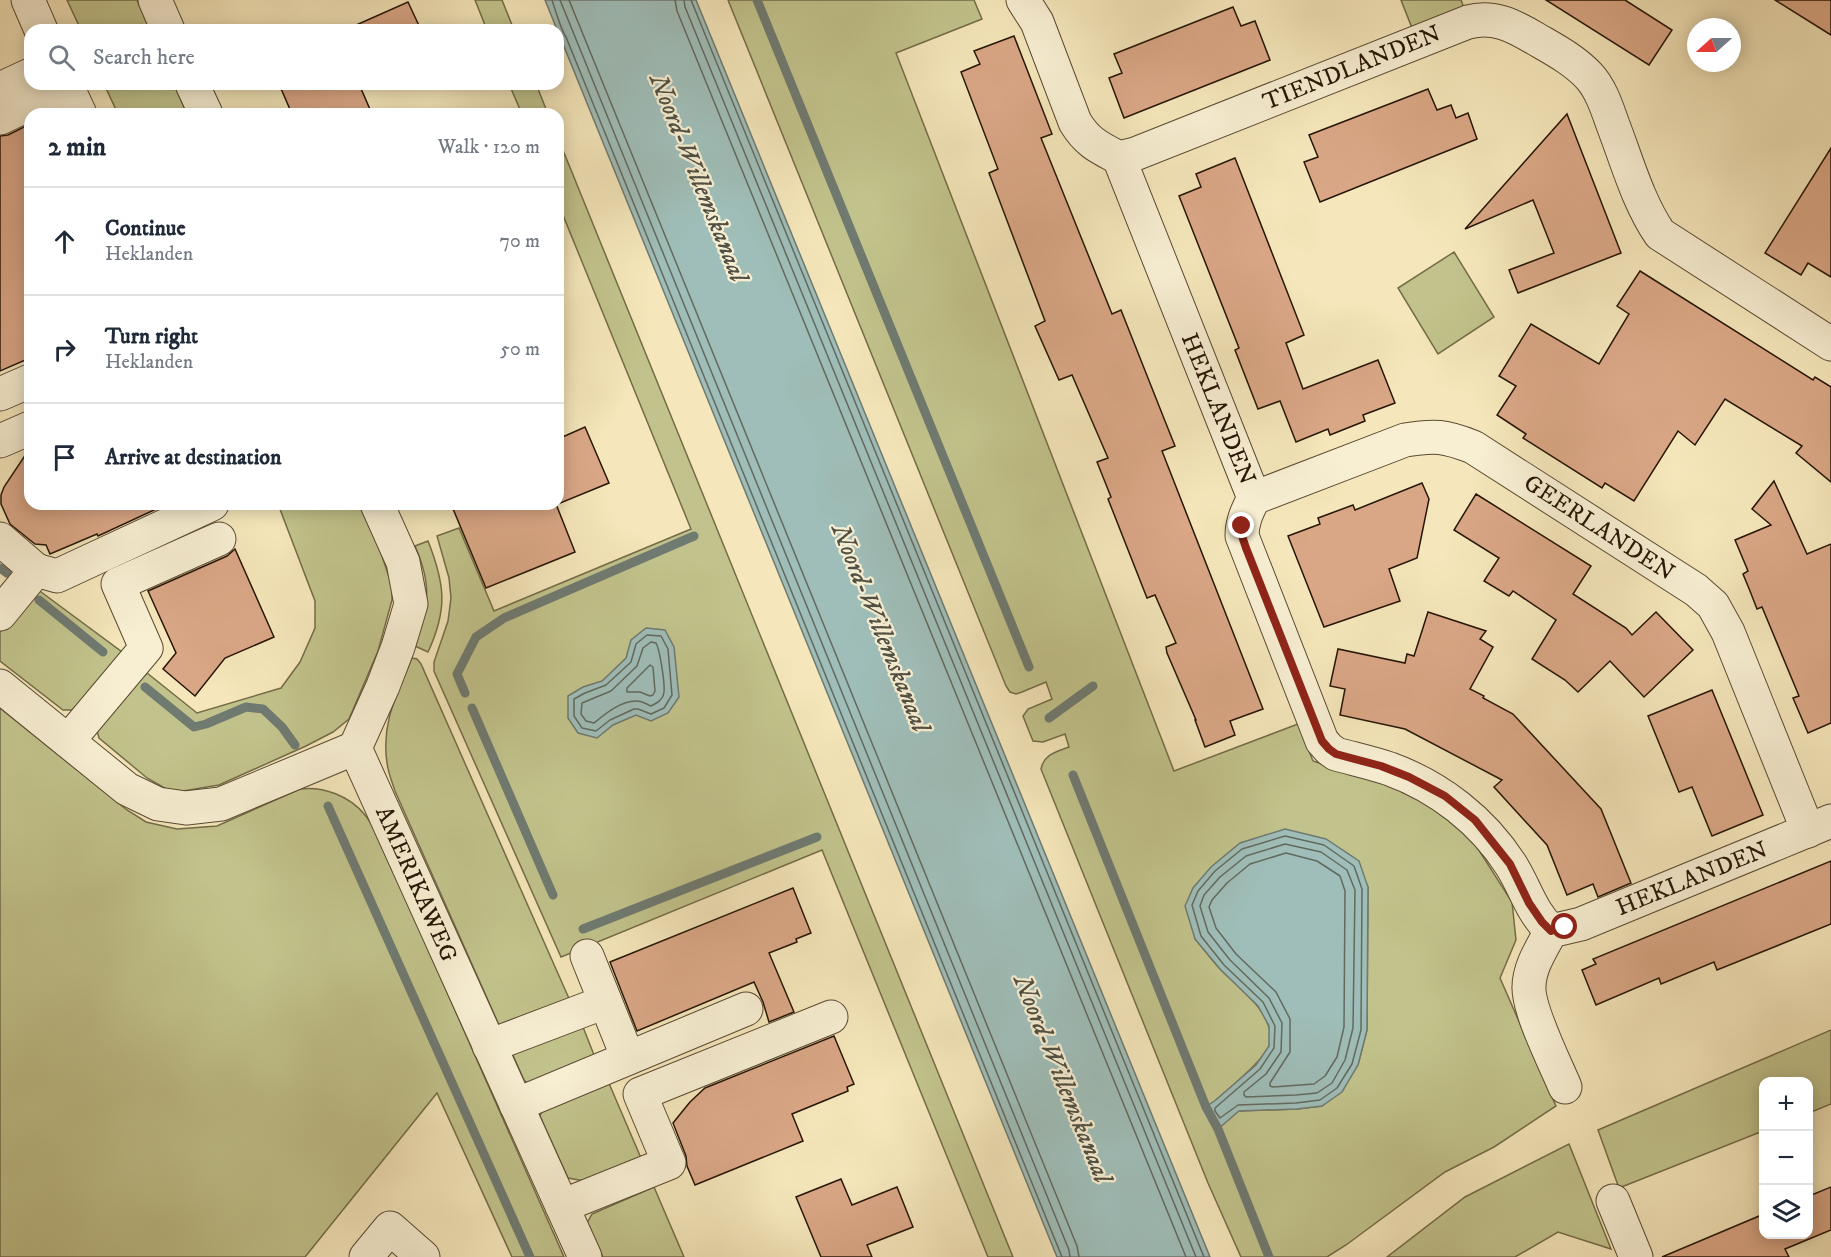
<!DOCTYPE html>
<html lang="en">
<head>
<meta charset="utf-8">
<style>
	body { margin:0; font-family:"IM FELL DW Pica",serif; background:#f2f2f3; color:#1f2937 }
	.controls { position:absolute; right:18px; bottom:18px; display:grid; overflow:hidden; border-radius:12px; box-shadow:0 3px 15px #0003 }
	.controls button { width:54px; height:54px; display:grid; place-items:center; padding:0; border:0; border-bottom:2px solid #e0e1e3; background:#fff; color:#1f2937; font:30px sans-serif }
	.compass { position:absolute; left:1687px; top:18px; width:54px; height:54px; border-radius:50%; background:#fff; box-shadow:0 3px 15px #0003; rotate:249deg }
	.stop { position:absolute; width:18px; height:18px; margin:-14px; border:4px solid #8f2418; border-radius:50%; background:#fff }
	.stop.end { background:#8f2418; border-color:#fff; box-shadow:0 2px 6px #0008 }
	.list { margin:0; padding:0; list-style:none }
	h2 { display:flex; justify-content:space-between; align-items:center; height:78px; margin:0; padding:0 24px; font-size:26px }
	h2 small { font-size:20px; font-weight:400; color:#747a83 }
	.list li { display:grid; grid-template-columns:39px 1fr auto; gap:18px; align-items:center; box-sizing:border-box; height:108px; padding:0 24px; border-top:2px solid #e0e1e3 }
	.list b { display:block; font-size:22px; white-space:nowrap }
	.list p { margin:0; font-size:20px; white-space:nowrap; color:#747a83 }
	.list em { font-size:20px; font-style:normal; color:#747a83 }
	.icon { flex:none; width:33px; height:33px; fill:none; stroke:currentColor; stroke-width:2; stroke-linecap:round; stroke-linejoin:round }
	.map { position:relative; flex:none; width:1831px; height:1257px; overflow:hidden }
	.search { position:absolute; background:#fff; box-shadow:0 3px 15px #0003; left:24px; top:24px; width:540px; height:66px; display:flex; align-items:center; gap:15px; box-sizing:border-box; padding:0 21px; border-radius:18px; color:#747a83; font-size:22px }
	.panel { position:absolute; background:#fff; box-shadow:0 3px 15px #0003; left:24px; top:108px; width:540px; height:402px; border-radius:18px }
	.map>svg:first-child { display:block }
	.green { fill:#c2c38c; stroke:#746c48; stroke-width:1.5; fill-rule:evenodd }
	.water { fill:#9fbeb9; stroke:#6f7a71; stroke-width:1.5 }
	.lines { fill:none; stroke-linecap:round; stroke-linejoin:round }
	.shore { stroke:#626a5f; stroke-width:1.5 }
	.stream { stroke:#6f7a71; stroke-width:9 }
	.building { fill:#daa786; stroke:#261505; stroke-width:1.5 }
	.minor-casing { stroke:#5a4a32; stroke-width:35 }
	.minor { stroke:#f8efd3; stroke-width:33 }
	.route { stroke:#8f2418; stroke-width:8 }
	.labels { text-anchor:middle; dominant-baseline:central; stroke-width:4.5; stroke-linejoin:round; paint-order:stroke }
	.street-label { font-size:24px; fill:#261505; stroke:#f8efd3 }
	.water-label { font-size:26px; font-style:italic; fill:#505044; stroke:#f8efd3 }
</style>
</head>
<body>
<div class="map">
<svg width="1831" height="1257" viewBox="0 0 1831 1257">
	<rect width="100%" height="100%" fill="#f5e7bb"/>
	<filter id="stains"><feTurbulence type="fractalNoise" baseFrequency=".00333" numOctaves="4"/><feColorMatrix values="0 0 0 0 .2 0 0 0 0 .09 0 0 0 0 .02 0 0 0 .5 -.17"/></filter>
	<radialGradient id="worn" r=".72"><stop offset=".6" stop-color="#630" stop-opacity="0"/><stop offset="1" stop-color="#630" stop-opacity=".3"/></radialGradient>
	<g class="green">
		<path d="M67,0H137L150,30H81Z"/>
		<path d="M475,0H502L514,30H487Z"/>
		<path d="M728,0H974L982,19L896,53L1174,771L1298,724L1313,761L1406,791L1466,830L1512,902L1516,940L1500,978L1556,1106L1494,1147L1445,1172L1346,1245L1327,1257H1241L1208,1183L1041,769C1044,754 1056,752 1069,747L1065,734L1043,742L1033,741L1023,716L1028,709L1052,699L1046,682L1022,692L1016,694L1010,692L1006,686ZM1368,887L1367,1030L1358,1065L1322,1106L1297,1109L1238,1111L1217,1099C1230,1088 1264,1060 1269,1046C1278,1016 1240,989 1222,971C1212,961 1204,949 1195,939Z"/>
		<path d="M1401,0H1461L1464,8L1412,28Z"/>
		<path d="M104,84H174L187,114H118Z"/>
		<path d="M509,84H536L548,114H522Z"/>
		<path d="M558,138L1013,1257H988L822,850L561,957L434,671V662L448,621L451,598L449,578L437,536L459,528L494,611L691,529L558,203Z"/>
		<path d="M1454,252L1494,317L1438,354L1398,288Z"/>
		<path d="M278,504H360L380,550L392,586V600L378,651L349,719L333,732L306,746L219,785L183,791L168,790L147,778L99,738L96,727L147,673L197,713L281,688L300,662L315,628V601Z"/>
		<path d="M428,541C445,584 448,609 428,652L415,646C428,605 433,587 415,546Z"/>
		<path d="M37,589L122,652L74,710H63L0,661V632Z"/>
		<path d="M412,658L417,659L421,664L571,1003L499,1025L395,791C392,782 388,772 387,763C381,722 397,695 412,658Z"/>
		<path d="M0,708L127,810L146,822L177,829L217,826L300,789C323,786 350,796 365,815C370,821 374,829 378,836L564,1257H512L437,1093L305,1257H0Z"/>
		<path d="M581,1022L596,1060L529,1085L524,1080L512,1053Z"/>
		<path d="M1831,1030V1104L1809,1113L1808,1082H1764L1763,1131L1619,1188L1598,1130Z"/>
		<path d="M608,1081L641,1158L584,1181L568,1178L540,1116L543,1109Z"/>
		<path d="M1569,1144L1611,1249L1558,1232L1515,1257H1387L1465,1197Z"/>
		<path d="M654,1187L684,1257H603L587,1223L592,1214Z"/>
	</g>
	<g class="water">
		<path d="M545,0H696L1210,1257H1057Z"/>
		<path d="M646,628L665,630L674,647L679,697L668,713L651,721L636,715L613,725L597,738L578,733L568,718V696L583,687L602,681L626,658L631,640Z"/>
		<path d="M1285,829L1326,839L1359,861L1368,887L1367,1030L1358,1065L1342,1092L1322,1106L1297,1109L1239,1111L1218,1129L1206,1107L1217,1099L1256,1065L1269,1046V1026L1258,1006L1220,969L1195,939L1185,906L1193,888L1211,867L1240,843Z"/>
	</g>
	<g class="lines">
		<g class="shore">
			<path d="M552,0C555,9 561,30 566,37L1062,1257"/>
			<path d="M560,0L1069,1250L1070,1257"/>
			<path d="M569,0L1077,1246L1079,1257"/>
			<path d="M675,0L677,11L1186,1257"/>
			<path d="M684,0L685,7L1196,1257"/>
			<path d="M691,0L1204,1257"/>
			<path d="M647,635L661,636L668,649L672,695L664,708L651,714L638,709H634L610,720L596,731L582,728L574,716V699L585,693L606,685L631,662L636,644Z"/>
			<path d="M651,642L656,643C660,650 665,684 664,692C663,700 657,703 651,706C646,704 642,701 637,701C622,700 605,714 594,723L586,721L581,714L582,703L611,691L637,666L643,648Z"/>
			<path d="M650,665L653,667L655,691L653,695L650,696L640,692H627V688Z"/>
			<path d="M1285,836L1324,845L1354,866L1362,889L1361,1030L1352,1064L1337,1088L1320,1100L1296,1103L1238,1105L1220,1118L1215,1111V1108L1260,1069L1274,1048L1275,1026L1263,1002L1224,965L1201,936L1192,905L1198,891L1215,871L1242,849Z"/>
			<path d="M1285,844L1321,852L1347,870L1355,890L1353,1028L1345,1060L1332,1083L1317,1093L1296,1095L1246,1097L1244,1095V1092L1266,1074L1281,1052L1282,1023L1269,998L1230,960L1208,932L1200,906L1204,895L1220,877L1246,856Z"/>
			<path d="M1286,853L1317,861L1340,876L1345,891L1344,1027L1337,1057L1325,1076L1314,1084L1273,1087L1270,1086V1083L1290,1052V1019L1276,992L1236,954L1216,928L1209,907L1212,900L1227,883L1250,864Z"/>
		</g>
		<g class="stream">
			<path d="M757,0L1029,667"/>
			<path d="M0,568L7,573"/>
			<path d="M39,600L103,652"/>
			<path d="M145,687L194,727L206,724L246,707L263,709L282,727L295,745"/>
			<path d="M465,693L457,674L476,637L504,618L694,536"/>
			<path d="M472,708L553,895"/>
			<path d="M1049,718L1093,686"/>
			<path d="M1073,775L1206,1107L1218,1129L1269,1257"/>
			<path d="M328,806L530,1257"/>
			<path d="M583,929L817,837"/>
		</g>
	</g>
	<g class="building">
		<path d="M1546,0H1625L1672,30L1649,65Z"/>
		<path d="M1775,0H1831V35Z"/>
		<path d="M408,2L421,30H345Z"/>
		<path d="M1233,7L1241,26L1255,21L1270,60L1124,118L1109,78L1122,73L1114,54Z"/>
		<path d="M1014,36L1052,134L1041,138L1112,314L1121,310L1165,421L1175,446L1162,451L1263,709L1230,721L1235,735L1205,747L1195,720H1196L1167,653L1166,647L1176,643L1155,595L1147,598L1108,499L1111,497L1097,462L1108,458L1072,375L1059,380L1035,326L1045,321L989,173L998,169L961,72L980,64L974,51Z"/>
		<path d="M279,84H359L372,114H292Z"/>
		<path d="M1428,89L1437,110L1451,105L1456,118L1468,113L1477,139L1320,202L1304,162L1318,157L1309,135Z"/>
		<path d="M1567,114L1621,253L1518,293L1509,270L1554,253L1533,200L1465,229Z"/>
		<path d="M30,124V358L0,371V136L8,135Z"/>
		<path d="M1831,148V277L1808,263L1801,275L1765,253Z"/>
		<path d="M1235,158L1304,335L1286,343L1303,389L1378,360L1395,403L1363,415L1365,421L1330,435L1328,429L1296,442L1280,401L1258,409L1235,350L1239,348L1179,196L1201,187L1196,174Z"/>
		<path d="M1640,271L1813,380L1815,377L1831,387V482L1796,453L1802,446L1725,399L1695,445L1678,431L1634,501L1605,483L1602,488L1523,438L1526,434L1497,415L1516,386L1499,376L1531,324L1599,364L1629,314L1617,306Z"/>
		<path d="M585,427L609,483L558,504V439Z"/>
		<path d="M30,448V504H167L98,536L97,534L50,554L46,545L35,544L10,524L1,504V495L4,487Z"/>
		<path d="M1774,481L1807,554L1831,544V723L1808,733L1793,698L1799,696L1762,607L1757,609L1750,591L1743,574L1748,571L1735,540L1771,525L1752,509Z"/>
		<path d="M1422,483L1429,499L1417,558L1389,569L1400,601L1324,627L1288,536L1320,524L1318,518L1353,505L1355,510Z"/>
		<path d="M1476,494L1591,566L1573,594L1626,628L1632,635L1656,612L1693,650L1644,697L1610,661L1578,692L1565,680L1532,659L1556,620L1513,591L1509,596L1484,581L1499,558L1454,530Z"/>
		<path d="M451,504H556L575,552L486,588Z"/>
		<path d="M235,549L274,637L225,658L195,696L163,669L176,653L148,591L227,556Z"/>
		<path d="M1428,612L1486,631L1480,639L1493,647L1470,689L1484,696L1483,698L1513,714L1601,809L1631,883L1598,897L1593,884L1567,895L1547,845L1494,787L1502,780L1405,729L1340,715L1345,689L1330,686L1338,649L1405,663L1407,654L1414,656Z"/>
		<path d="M1712,690L1763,815L1712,836L1692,787L1679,792L1648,716Z"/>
		<path d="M1831,861V924L1717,970L1714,962L1661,984L1659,978L1596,1005L1582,970L1596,964L1593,959Z"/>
		<path d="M793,888L811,933L796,939L797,942L769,953L794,1012L769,1022L763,1002L754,982L637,1031L610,962Z"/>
		<path d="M834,1036L854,1084L847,1087L848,1091L792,1114L803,1141L695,1185L687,1166L686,1156L673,1123L690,1102L705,1088Z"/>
		<path d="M841,1179L852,1205L897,1187L913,1227L867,1245L872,1257H821L796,1197Z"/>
		<path d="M1831,1187V1230L1785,1249L1789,1257H1662L1764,1214V1234H1809V1196Z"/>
	</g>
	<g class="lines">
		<defs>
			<g id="minor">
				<path d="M28,0L41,30"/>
				<path d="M155,0L168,30"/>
				<path d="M1023,0L1037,22L1075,122C1087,142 1098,147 1119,158"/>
				<path d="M192,84L206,114"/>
				<path d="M0,89L30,75"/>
				<path d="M0,118L67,86L80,114"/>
				<path d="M1119,158L1254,498C1247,511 1242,522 1242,536L1322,741L1329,749L1336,754C1354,759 1372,763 1390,769C1439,787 1482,820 1511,865C1526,889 1530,910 1551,931"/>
				<path d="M1119,158L1135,154L1468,22C1494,15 1514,26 1536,39C1555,50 1574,60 1589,76C1601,89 1607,108 1613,125C1627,161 1638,202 1660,234L1831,344"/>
				<path d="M0,394L30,381"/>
				<path d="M0,441L30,428"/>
				<path d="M1254,498L1405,440C1435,435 1445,436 1473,447L1696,590L1713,605L1728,632L1808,831"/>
				<path d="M377,504L403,562L411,604L398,647L383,686L355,748L585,1257"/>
				<path d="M0,539L36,570L0,614"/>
				<path d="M36,570L57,576L212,504"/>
				<path d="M0,686L127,789L158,804L186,808L221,804L355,748"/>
				<path d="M68,741L146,648L118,584L219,539"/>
				<path d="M587,956L628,1058"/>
				<path d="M489,1046L605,1002"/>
				<path d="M1565,1087C1555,1063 1528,1010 1529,987C1529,967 1542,948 1551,931L1581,924L1831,821"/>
				<path d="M516,1105L746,1009"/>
				<path d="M1613,1201L1636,1257"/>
				<path d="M562,1206L669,1163L640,1094L831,1017"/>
				<path d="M366,1257L390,1228L423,1257"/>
			</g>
		</defs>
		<use href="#minor" class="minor-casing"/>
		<use href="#minor" class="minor"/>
	</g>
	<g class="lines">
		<path class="route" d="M1242,526V536L1246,548L1322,741L1329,749L1336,754L1381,766L1409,777L1445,796L1475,820L1510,864L1529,903L1542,922L1551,931L1565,927"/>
	</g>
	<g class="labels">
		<g class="street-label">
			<text transform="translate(1352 68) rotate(-22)">TIENDLANDEN</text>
			<text transform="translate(1218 409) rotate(68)">HEKLANDEN</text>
			<text transform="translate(1599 528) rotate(33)">GEERLANDEN</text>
			<text transform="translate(1692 879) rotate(-22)">HEKLANDEN</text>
			<text transform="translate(416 884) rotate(66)">AMERIKAWEG</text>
		</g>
		<g class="water-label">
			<text transform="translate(698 178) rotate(68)">Noord-Willemskanaal</text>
			<text transform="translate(880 628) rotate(68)">Noord-Willemskanaal</text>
			<text transform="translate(1062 1079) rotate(68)">Noord-Willemskanaal</text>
		</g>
	</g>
	<rect width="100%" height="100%" filter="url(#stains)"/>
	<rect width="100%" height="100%" fill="url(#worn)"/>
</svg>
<div class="controls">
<button>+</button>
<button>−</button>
<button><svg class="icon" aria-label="layers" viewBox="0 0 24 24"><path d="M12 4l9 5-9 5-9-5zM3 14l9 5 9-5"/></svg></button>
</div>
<svg class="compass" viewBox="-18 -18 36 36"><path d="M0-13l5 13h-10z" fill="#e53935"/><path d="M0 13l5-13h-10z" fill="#747a83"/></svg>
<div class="stop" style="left:1565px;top:927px"></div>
<div class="stop end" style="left:1242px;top:526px"></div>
<div class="search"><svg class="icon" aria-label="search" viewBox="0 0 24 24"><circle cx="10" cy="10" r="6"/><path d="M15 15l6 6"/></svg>Search here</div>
<section class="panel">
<h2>2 min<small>Walk · 120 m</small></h2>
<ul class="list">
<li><svg class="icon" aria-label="ahead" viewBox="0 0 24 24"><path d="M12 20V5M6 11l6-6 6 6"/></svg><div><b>Continue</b><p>Heklanden</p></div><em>70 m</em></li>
<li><svg class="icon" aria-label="right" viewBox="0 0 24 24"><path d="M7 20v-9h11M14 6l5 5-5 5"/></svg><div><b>Turn right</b><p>Heklanden</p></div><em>50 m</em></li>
<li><svg class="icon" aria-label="arrive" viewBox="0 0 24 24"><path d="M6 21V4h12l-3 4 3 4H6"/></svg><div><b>Arrive at destination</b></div></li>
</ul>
</section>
</div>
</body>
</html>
